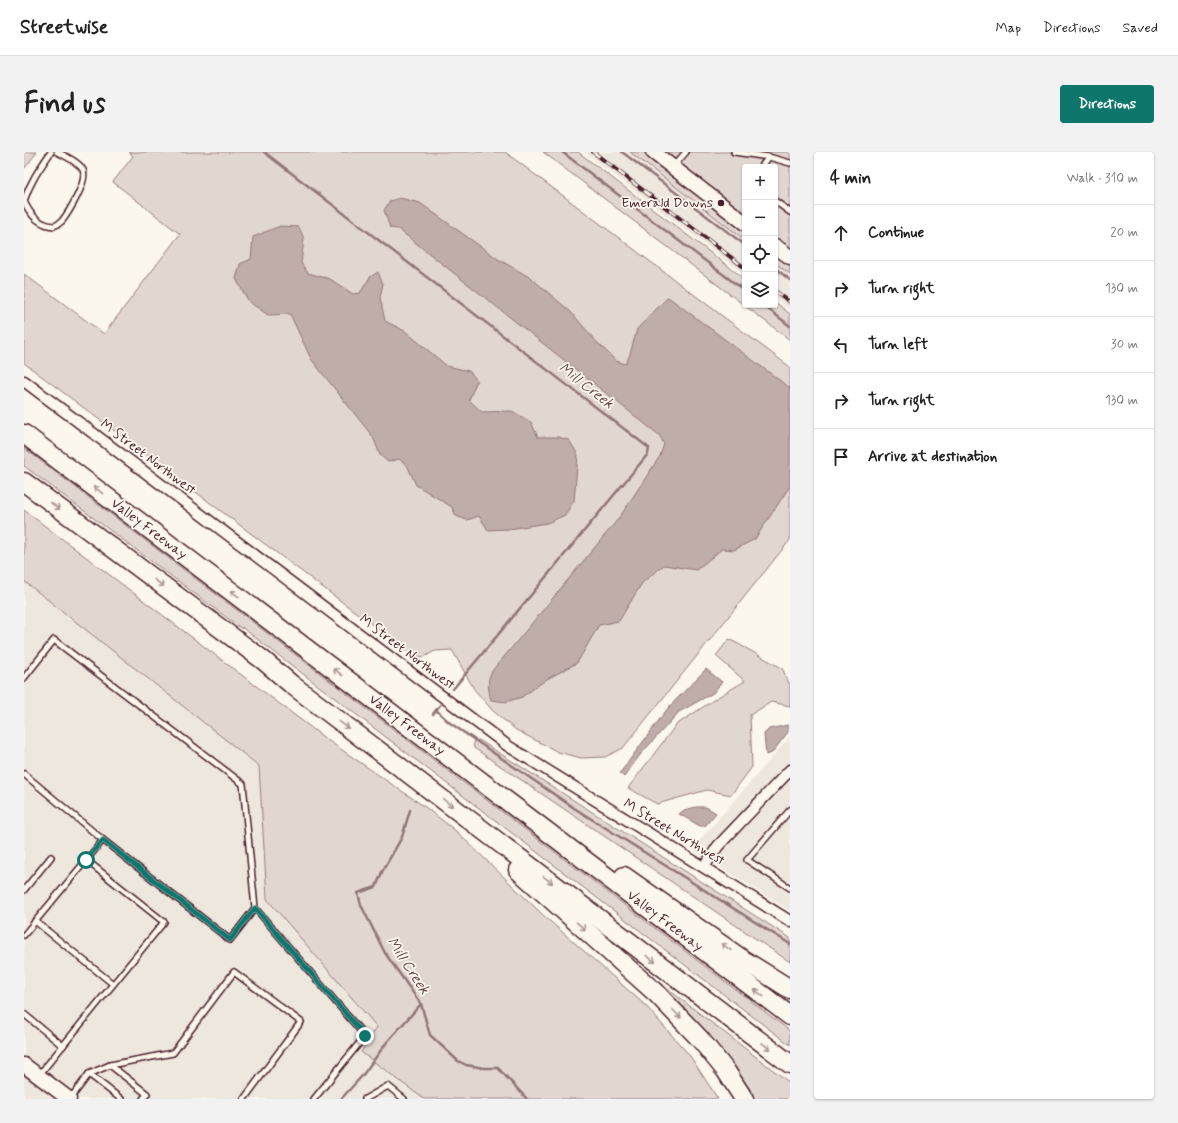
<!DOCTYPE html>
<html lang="en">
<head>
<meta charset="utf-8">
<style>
	body { margin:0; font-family:Mynerve,sans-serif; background:#f2f2f2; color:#222 }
	.controls { position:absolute; right:12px; top:12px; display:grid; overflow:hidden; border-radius:4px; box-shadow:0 1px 3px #0004 }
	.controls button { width:36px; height:36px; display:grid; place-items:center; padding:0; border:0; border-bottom:1px solid #e0e0e0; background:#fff; color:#222; font:20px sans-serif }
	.stop { position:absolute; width:12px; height:12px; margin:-9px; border:3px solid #0f766e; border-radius:50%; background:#fff }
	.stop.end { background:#0f766e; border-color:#fff; box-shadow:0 1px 4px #0008 }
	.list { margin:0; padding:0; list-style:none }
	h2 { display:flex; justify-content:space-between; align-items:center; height:52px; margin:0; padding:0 16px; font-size:17px }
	h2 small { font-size:13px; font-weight:400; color:#767676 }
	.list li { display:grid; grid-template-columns:26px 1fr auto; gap:12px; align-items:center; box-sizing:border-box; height:56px; padding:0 16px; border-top:1px solid #e0e0e0 }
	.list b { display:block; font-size:15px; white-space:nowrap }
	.list em { font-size:13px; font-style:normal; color:#767676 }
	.icon { flex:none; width:22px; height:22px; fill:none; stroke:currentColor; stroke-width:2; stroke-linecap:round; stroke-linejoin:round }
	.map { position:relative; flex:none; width:766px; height:947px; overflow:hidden; border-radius:4px }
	header { display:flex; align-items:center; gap:24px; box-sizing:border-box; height:56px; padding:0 20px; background:#fff; border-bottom:1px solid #e0e0e0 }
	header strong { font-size:19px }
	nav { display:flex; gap:22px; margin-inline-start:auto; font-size:14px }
	.intro { display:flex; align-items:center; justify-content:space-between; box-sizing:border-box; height:96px; padding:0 24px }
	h1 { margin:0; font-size:28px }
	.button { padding:10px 18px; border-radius:4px; background:#0f766e; color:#fff; font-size:14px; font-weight:700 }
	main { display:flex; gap:24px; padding:0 24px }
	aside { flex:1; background:#fff; border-radius:4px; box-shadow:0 1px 3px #0004 }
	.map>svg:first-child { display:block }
	.built { fill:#eee7de }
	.green { fill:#e2d7d0; stroke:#967b7e }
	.water { fill:#bfadaa; stroke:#907477 }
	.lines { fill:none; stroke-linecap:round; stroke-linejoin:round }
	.stream { stroke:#907477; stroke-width:2.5 }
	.lane-casing { stroke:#4a1f2b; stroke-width:8 }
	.street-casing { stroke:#4a1f2b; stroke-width:13 }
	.secondary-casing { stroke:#4a1f2b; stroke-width:17 }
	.highway-casing { stroke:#4a1f2b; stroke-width:21 }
	.lane { stroke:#fbf7ec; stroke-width:5 }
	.street { stroke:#fbf7ec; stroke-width:10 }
	.secondary { stroke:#fbf7ec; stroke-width:14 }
	.highway { stroke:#fbf7ec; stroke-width:18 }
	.rail-casing { stroke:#4a1f2b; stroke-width:4 }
	.rail { stroke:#fbf7ec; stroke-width:2.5; stroke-dasharray:8; stroke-linecap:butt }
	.oneway { stroke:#ab9695 }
	.route { stroke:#0f766e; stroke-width:5 }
	.poi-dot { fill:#4a1f2b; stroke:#fbf7ec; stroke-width:1.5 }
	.labels { text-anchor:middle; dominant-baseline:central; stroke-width:3.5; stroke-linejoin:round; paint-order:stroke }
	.poi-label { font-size:14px; fill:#4a1f2b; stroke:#fbf7ec; text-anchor:end }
	.street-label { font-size:14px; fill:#4a1f2b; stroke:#fbf7ec }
	.water-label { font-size:15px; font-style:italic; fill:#6d4a51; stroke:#fbf7ec }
</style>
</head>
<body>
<header>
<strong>Streetwise</strong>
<nav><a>Map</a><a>Directions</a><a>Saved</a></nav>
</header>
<div class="intro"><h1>Find us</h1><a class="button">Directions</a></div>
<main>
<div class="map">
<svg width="766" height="947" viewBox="0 0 766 947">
	<rect width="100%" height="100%" fill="#fbf7ec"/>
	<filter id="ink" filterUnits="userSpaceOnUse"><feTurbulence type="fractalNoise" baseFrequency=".025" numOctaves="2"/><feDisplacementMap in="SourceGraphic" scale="8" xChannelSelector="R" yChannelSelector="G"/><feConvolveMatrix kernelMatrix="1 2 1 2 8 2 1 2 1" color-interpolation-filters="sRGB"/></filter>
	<g filter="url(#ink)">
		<g class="built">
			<path d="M560,0H606L721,88V123Z"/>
			<path d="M751,111L766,122V158L751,146Z"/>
			<path d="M0,429L235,614L243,747L353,875L400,947H0Z"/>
			<path d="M766,585V759L668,697Z"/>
		</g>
		<g class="green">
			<path d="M0,0H13L0,17Z"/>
			<path d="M105,0H481L766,215V388L599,596L581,605L557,606L534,600L492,578L469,559L450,537L428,498L411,499L400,505L390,504L0,211V122L80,182L156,82L89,30L109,4Z"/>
			<path d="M519,0H554L721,127V153H751V150L766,162V188Z"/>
			<path d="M606,0H766V122L751,111V15H721V88Z"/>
			<path d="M0,296L766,879V893L220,477L218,475V477L0,314Z"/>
			<path d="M0,358L302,587L401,655L432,679L519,763L621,853L666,904L694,947H400L337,900L353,875L243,747L235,614L0,429Z"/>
			<path d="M705,487L758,516L766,533V554L747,550L726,563L728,615L707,643L683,638L633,652L604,636L652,573L694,545L721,529L692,504Z"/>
			<path d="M455,588L766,786V810L450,596L449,589Z"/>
			<path d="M636,831L766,931V947H730L633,832Z"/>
		</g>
		<g class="water">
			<path d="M376,46L396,51L474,107L507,126L547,160L571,188L592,209L602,212L606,202L613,177L644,145L766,236V334L731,387L710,398L698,397L672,418L640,413L618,431L595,469L575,473L553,511L523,527L498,545L482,550L467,548C461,526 465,521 480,505L595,366L636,304L640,292L635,283L374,77L366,76L360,58L366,49Z"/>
			<path d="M256,74L275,75L280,87L277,111L284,121L306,127L329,142L336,141L346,125L354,120L359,132L356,145L361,169L381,179L423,214L445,219L453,228L445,248L458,260L488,259L507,270L514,285H534L545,288L554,303L550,349L541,363L523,371L485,377L464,378L455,364L443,368L432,364L428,355L392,333L383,313L375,307L364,310L356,303L349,285L287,207L266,162L244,163L225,150L212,127L216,112L227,107L229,85Z"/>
			<path d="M682,517L698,530L689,541L655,560L616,603L600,625L596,621L644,556Z"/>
			<path d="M764,573V580L748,601L742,603L740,582L745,577Z"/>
			<path d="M672,655H682L692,661L681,674H676L655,662L660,658Z"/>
		</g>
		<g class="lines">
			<g class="stream">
				<path d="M240,0L625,296L624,302L429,537"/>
				<path d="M538,0L721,139"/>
				<path d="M598,0L721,93"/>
				<path d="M751,116L766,128"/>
				<path d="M739,153L766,174"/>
				<path d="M412,558L426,571L550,656L766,792"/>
				<path d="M409,562L416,553"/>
				<path d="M386,658L378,685L358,720L352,735L334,741L337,753L361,801L397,852L406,883L434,909L442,913L460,916H474L503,947"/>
				<path d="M317,947L338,924L363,890L397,852"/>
			</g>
			<defs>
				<g id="lane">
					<path d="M710,0L745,5L766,11"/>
					<path d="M649,15L662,0"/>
					<path d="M737,15L745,5"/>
					<path d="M0,49C6,63 15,73 30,74C33,73 36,71 38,69C45,60 64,29 59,18C55,10 41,4 33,0"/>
					<path d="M0,49C6,30 16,16 27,0"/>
					<path d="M751,49L766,60"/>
					<path d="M0,526L30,488L219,632L231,756L206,788L79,688L0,622"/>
					<path d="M766,658L723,708L766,736"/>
					<path d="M0,738L27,705"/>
					<path d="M231,756L341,884L290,947"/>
					<path d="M11,769L89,832"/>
					<path d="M0,783L79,688"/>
					<path d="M0,862L39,894"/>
					<path d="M65,922L86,913"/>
					<path d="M15,923L140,770L62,708"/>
					<path d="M46,947L65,922L97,947"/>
					<path d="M119,947L123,942L86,913L149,901L210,820L277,870L220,947"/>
					<path d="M341,947L364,934L380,947"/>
				</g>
				<g id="street">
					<path d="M0,229L484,594L766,769"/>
					<path d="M680,715L694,694L766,618"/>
				</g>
				<g id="secondary">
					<path d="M629,0L721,71"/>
					<path d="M751,94L766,105"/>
					<path d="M0,913L45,947"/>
				</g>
				<g id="highway">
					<path d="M0,282L766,864"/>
					<path d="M0,330L239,508L267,532L766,912"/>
					<path d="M494,718L633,842L676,887L702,919L720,947"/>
					<path d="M600,724L721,809L766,837"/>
				</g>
			</defs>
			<use href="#lane" class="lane-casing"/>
			<use href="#street" class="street-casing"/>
			<use href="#secondary" class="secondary-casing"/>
			<use href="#highway" class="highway-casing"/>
			<use href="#lane" class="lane"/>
			<use href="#street" class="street"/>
			<use href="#secondary" class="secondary"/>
			<use href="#highway" class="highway"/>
			<defs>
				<g id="rail">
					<path d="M569,0L721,116"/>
					<path d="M751,139L766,150"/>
				</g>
			</defs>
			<use href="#rail" class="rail-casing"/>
			<use href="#rail" class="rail"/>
		</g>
		<defs><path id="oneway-shaft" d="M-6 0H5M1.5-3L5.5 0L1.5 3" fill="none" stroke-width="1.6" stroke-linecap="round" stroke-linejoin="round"/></defs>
		<g class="oneway">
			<use href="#oneway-shaft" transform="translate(74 338) rotate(-143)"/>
			<use href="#oneway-shaft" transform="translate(31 354) rotate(37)"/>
			<use href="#oneway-shaft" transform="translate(135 431) rotate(37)"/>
			<use href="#oneway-shaft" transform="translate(211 442) rotate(-143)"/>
			<use href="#oneway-shaft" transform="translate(314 520) rotate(-143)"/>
			<use href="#oneway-shaft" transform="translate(320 573) rotate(37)"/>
			<use href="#oneway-shaft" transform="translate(424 651) rotate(37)"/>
			<use href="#oneway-shaft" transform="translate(524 728) rotate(37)"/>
			<use href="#oneway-shaft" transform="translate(557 774) rotate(41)"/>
			<use href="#oneway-shaft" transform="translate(702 795) rotate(-145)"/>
			<use href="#oneway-shaft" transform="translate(627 807) rotate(37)"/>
			<use href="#oneway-shaft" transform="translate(735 841) rotate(-143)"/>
			<use href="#oneway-shaft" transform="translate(653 862) rotate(46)"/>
			<use href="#oneway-shaft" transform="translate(742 894) rotate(37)"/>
		</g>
	</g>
	<g class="lines" filter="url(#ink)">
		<path class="route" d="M62,708L79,688L206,788L231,756L341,884"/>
	</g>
	<circle class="poi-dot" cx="697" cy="51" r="4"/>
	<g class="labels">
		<g class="poi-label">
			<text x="689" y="51">Emerald Downs</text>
		</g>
		<g class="street-label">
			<text transform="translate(124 305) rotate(37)">M Street Northwest</text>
			<text transform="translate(125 377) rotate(37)">Valley Freeway</text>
			<text transform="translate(383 500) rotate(37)">M Street Northwest</text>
			<text transform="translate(383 573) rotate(37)">Valley Freeway</text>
			<text transform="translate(650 680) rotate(31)">M Street Northwest</text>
			<text transform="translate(641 769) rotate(37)">Valley Freeway</text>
		</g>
		<g class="water-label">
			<text transform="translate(562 234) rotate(38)">Mill Creek</text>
			<text transform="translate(384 814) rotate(57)">Mill Creek</text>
		</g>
	</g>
</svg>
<div class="controls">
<button>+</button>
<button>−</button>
<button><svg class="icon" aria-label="locate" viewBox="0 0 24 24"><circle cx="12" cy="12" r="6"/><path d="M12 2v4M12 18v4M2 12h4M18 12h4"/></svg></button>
<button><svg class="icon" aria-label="layers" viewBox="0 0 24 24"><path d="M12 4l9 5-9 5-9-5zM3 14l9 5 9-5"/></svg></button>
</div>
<div class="stop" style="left:62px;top:708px"></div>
<div class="stop end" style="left:341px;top:884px"></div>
</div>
<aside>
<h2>4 min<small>Walk · 310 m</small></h2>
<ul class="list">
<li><svg class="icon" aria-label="ahead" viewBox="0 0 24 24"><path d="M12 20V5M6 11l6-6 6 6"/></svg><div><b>Continue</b></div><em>20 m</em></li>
<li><svg class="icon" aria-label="right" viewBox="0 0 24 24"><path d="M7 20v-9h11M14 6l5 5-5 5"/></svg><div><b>Turn right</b></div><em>130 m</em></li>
<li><svg class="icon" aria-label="left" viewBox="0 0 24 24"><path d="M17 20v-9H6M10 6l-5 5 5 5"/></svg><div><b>Turn left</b></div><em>30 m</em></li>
<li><svg class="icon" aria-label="right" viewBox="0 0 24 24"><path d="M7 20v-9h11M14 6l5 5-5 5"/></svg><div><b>Turn right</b></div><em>130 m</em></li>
<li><svg class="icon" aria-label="arrive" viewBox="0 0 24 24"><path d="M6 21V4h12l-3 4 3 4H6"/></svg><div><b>Arrive at destination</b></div></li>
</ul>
</aside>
</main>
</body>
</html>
